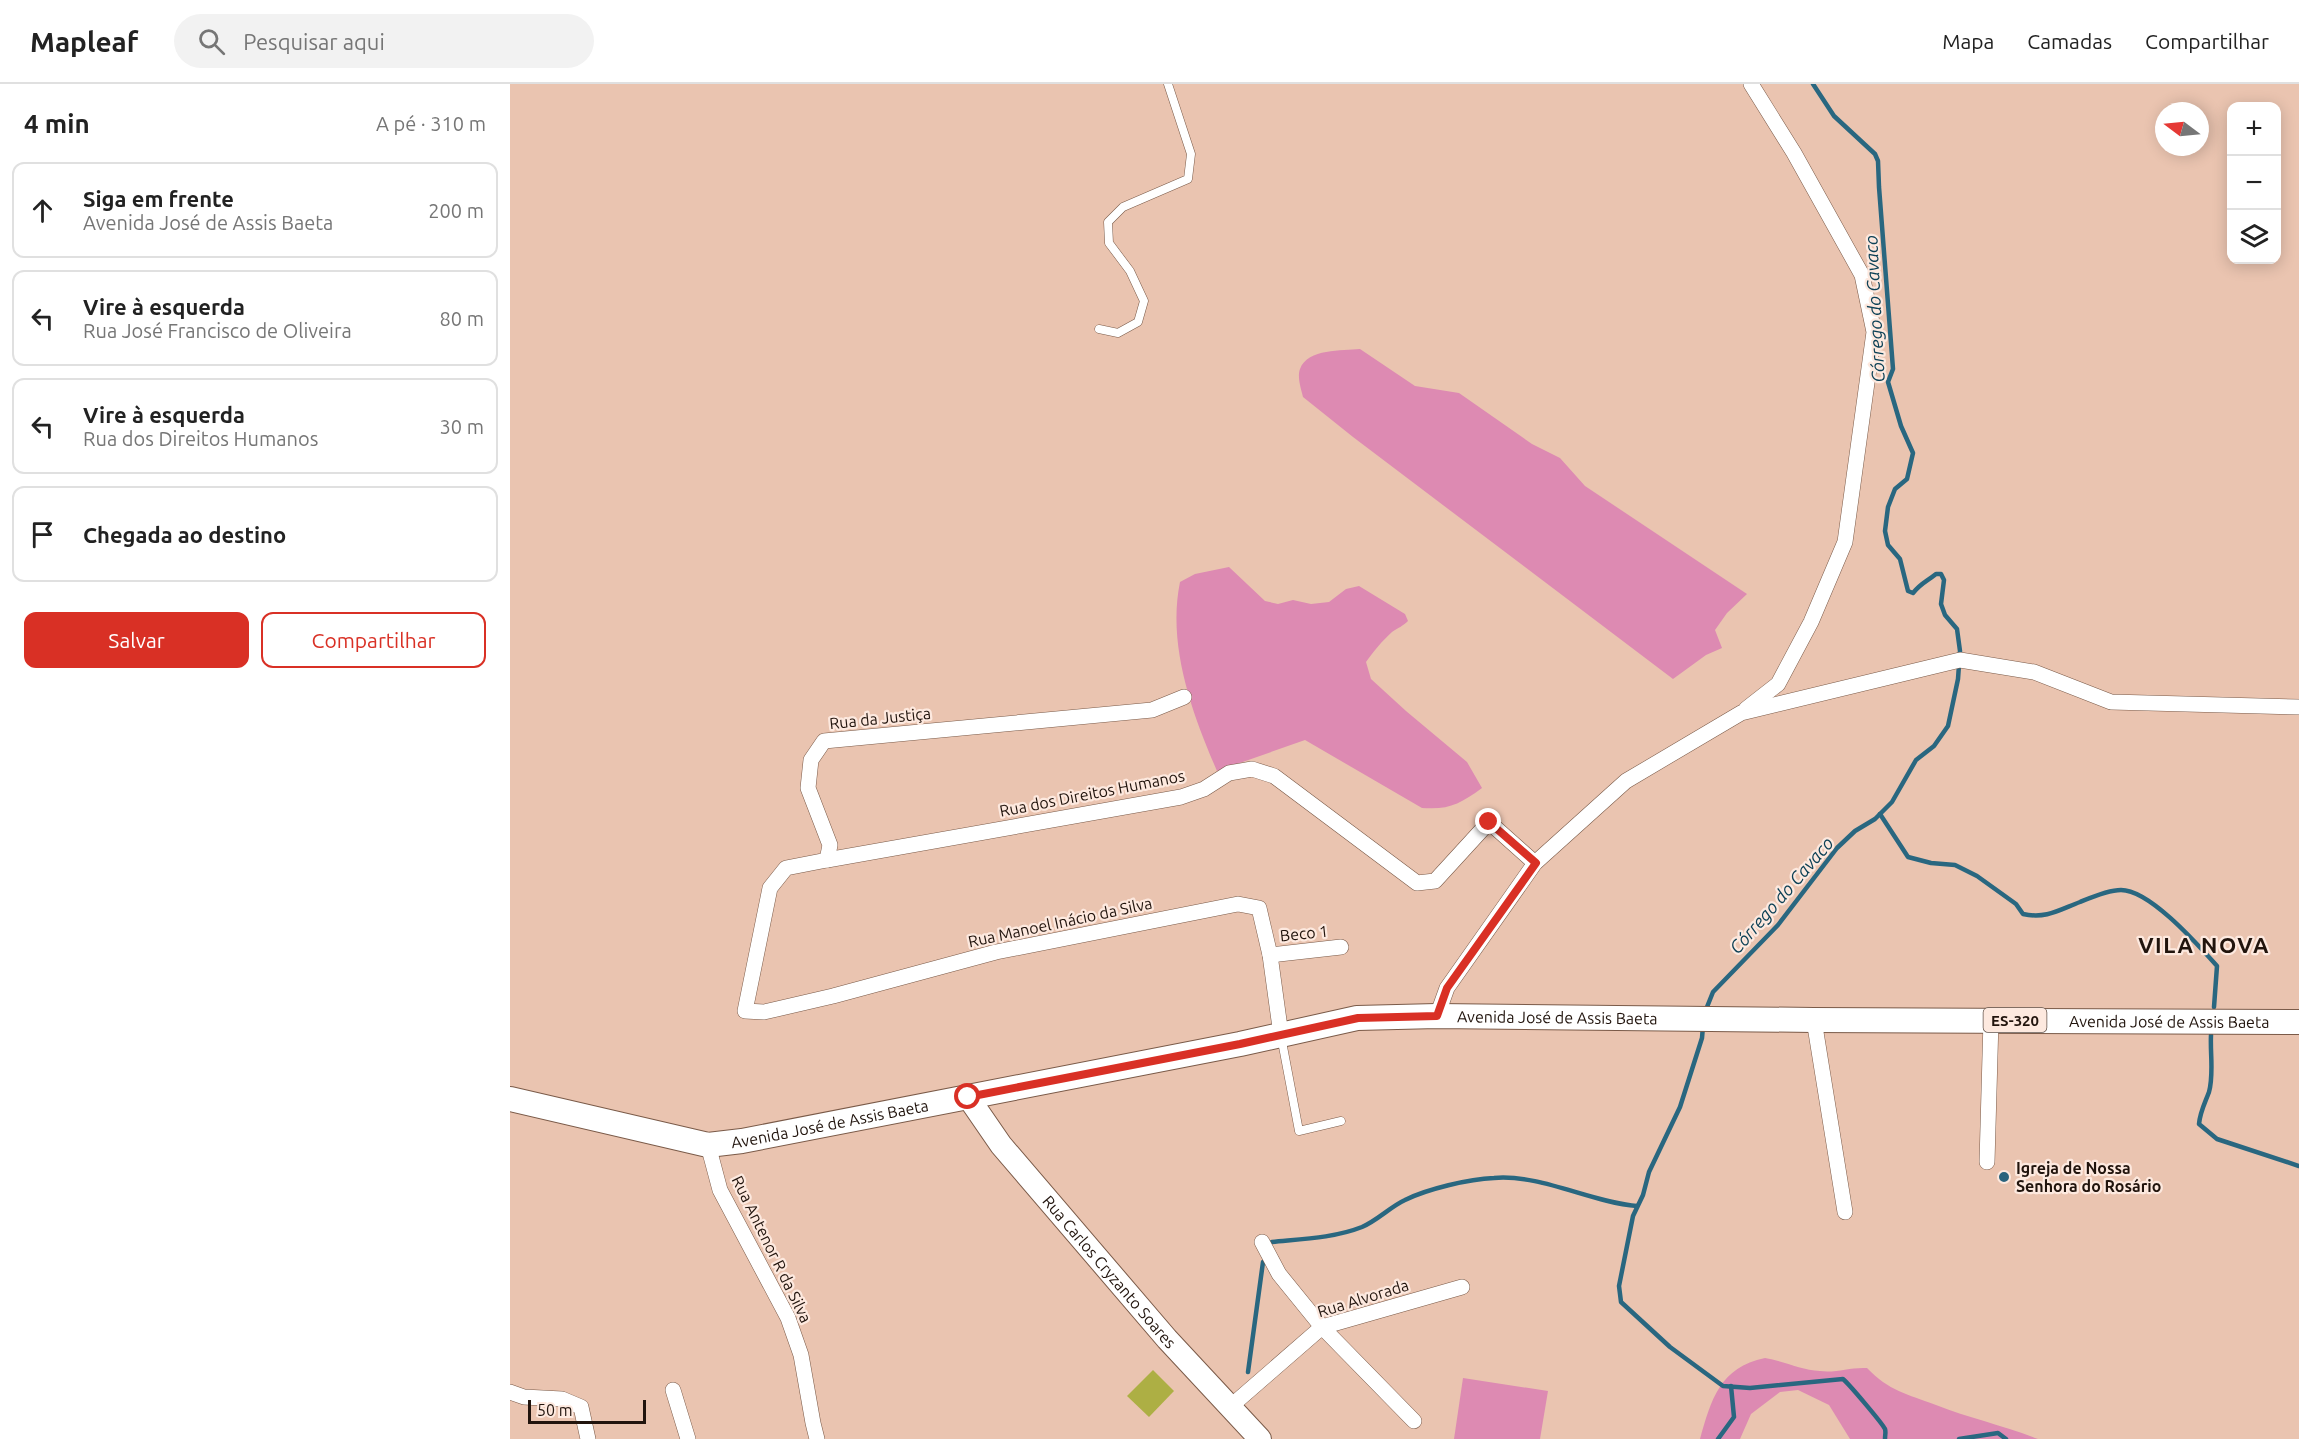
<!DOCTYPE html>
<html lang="pt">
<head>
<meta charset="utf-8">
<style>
	body { margin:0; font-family:Ubuntu,sans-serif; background:#f2f2f2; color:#222 }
	.controls { position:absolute; right:18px; top:18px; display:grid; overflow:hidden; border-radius:12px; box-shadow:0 3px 15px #0003 }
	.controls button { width:54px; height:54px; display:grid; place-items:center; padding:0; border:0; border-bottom:2px solid #e0e0e0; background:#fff; color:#222; font:30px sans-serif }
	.compass { position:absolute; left:1645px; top:18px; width:54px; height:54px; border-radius:50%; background:#fff; box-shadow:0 3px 15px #0003; rotate:286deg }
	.scale { position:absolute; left:18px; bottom:15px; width:118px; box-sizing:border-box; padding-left:6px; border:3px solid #21140d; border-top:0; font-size:16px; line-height:21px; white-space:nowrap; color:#21140d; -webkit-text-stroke:4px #fde9df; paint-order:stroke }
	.stop { position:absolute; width:18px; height:18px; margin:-14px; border:4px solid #d93025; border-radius:50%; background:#fff }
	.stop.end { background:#d93025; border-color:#fff; box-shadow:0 2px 6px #0008 }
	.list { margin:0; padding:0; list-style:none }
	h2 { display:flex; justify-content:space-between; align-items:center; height:78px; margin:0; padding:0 24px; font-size:26px }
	h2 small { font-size:20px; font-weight:400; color:#767676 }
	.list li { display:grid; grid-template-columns:39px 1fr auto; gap:18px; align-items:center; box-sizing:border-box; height:96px; margin:0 12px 12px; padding:0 12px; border:2px solid #e0e0e0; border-radius:12px }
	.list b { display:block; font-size:22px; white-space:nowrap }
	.list p { margin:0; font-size:20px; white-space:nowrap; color:#767676 }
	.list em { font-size:20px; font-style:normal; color:#767676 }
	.actions { display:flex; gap:12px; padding:18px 24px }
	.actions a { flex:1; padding:14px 0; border:2px solid #d93025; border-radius:12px; text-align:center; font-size:21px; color:#d93025 }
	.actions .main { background:#d93025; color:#fff }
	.icon { flex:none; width:33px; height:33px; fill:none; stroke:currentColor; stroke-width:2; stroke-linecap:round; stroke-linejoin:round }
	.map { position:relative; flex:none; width:1789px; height:1355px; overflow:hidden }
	header { display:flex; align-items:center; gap:36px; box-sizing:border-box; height:84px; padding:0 30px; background:#fff; border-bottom:2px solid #e0e0e0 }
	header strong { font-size:28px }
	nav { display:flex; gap:33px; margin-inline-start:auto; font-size:21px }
	.search { width:420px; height:54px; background:#f2f2f2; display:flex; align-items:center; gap:15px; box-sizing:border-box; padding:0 21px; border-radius:33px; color:#767676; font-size:22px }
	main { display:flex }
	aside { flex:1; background:#fff }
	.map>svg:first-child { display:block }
	.green { fill:#dd8ab2 }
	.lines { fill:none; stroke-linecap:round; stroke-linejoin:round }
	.stream { stroke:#296780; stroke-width:4.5 }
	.building { fill:#adaf44 }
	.lane-casing { stroke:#7a5a48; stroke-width:9 }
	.street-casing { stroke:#7a5a48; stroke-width:16 }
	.secondary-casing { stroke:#7a5a48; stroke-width:24 }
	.primary-casing { stroke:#7a5a48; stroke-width:26 }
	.lane { stroke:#fff; stroke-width:8 }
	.street { stroke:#fff; stroke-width:15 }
	.secondary { stroke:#fff; stroke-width:22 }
	.primary { stroke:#fff; stroke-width:24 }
	.route { stroke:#d93025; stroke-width:8 }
	.poi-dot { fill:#2a637d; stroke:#fde9df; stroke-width:2 }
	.labels { text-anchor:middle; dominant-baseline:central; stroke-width:4.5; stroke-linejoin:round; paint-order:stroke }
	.shield { fill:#fde9df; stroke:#63544c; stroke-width:1.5 }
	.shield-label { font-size:15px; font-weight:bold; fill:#21140d }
	.street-label { font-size:16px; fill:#21140d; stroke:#fde9df }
	.poi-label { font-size:16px; font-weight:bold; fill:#21140d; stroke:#fde9df; text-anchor:start }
	.water-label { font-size:18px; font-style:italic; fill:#0d4156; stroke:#fde9df }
	.district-label { font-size:22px; font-weight:bold; letter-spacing:1.5px; fill:#21140d; stroke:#fde9df }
</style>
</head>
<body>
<header>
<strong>Mapleaf</strong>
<div class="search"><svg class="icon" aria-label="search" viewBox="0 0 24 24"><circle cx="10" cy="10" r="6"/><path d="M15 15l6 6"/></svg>Pesquisar aqui</div>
<nav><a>Mapa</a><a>Camadas</a><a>Compartilhar</a></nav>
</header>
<main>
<aside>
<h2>4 min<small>A pé · 310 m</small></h2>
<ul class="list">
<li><svg class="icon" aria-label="ahead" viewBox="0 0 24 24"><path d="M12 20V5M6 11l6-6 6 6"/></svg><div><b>Siga em frente</b><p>Avenida José de Assis Baeta</p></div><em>200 m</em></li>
<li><svg class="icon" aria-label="left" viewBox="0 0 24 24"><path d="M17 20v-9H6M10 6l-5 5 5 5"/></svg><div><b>Vire à esquerda</b><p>Rua José Francisco de Oliveira</p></div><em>80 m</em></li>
<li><svg class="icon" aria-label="left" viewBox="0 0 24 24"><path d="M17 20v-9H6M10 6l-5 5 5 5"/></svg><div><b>Vire à esquerda</b><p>Rua dos Direitos Humanos</p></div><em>30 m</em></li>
<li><svg class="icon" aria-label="arrive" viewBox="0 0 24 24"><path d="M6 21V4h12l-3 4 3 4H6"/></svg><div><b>Chegada ao destino</b></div></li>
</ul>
<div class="actions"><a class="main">Salvar</a><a>Compartilhar</a></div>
</aside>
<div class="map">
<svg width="1789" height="1355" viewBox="0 0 1789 1355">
	<rect width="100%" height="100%" fill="#eac4b0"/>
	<g class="green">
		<path d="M850,265L905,302L949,309L1022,360L1050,374L1075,402L1237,510L1217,529L1205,546L1212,564L1196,571L1163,595L843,353L793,313C791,305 787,293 790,285C798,264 832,267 850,265Z"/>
		<path d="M719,483L755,517L768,520L783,516L801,520L819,518L836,505L849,502L895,530L898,537C893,542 888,544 882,548C873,556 863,568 856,578L861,595L896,627L957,678L972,704C950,720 939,726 912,724L795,656L707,687C682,629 657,561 670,498L685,490Z"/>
		<path d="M1255,1274C1274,1277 1291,1286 1310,1287C1327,1289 1340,1283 1357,1284C1379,1307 1397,1310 1426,1321C1459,1334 1495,1342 1528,1355H1340L1319,1321L1288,1306L1270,1308L1241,1330L1230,1355H1190C1201,1316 1210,1283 1255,1274Z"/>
		<path d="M953,1294L1038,1307L1030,1355H944Z"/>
	</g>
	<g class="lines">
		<g class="stream">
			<path d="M1370,730L1398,773L1421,779L1445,781L1467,792L1506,820L1513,830C1536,835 1549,826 1570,818C1582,813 1598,806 1611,806C1640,806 1688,861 1707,882L1704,923"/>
			<path d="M1195,928L1203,908L1268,841L1327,764L1345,747L1365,735L1382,718L1406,676L1424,662L1438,642L1448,595L1450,567L1447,545L1435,531L1431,520L1434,496L1431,490H1426C1416,498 1411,499 1403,509L1398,507L1390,475L1378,461L1375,447L1378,423L1385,405L1397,395L1403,369L1391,342L1378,298L1383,285L1369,103L1368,77L1365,70L1324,32L1303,0"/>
			<path d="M1193,942L1192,954L1170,1023L1139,1088L1133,1111L1123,1132L1109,1202L1111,1218L1160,1263L1213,1302L1240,1304L1333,1295C1339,1300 1372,1339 1375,1345C1376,1348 1375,1351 1375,1355"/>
			<path d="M1701,951C1700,970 1704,990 1699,1008C1695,1019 1690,1028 1689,1040L1707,1055L1789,1082"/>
			<path d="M762,1158C792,1155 824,1154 852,1143C868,1136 880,1123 895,1116C917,1105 959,1095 984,1094C1031,1090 1080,1118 1127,1122"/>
			<path d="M738,1288L753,1178"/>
			<path d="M1208,1355L1224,1333L1221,1302"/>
			<path d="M1449,1355L1488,1349L1496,1355"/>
		</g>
	</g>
	<path class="building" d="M643,1286L664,1307L639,1333L617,1312Z"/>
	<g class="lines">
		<defs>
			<g id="lane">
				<path d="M589,245L608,249L628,238L634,217L620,187L599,159L598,138L613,123L678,95L681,70L658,0"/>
				<path d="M771,952L789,1047L831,1037"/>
			</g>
			<g id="street">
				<path d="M674,613L642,626L314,657L301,676L298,704L320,761L317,776L276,784L260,804L235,927L254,928L323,912L486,868L728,820L749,824L760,871L771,951"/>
				<path d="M1236,625L1268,600L1301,538L1335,458L1364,248L1352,191L1284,69L1241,0"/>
				<path d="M317,776L671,713L694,705L719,689L742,685L764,692L907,799L925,797L979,738L1025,779"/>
				<path d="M760,871L831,863"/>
				<path d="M927,932L937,904L1025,779L1116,697L1231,629L1450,576L1524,588L1601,618L1789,623"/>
				<path d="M1304,936L1335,1128"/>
				<path d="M198,1061L210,1106L278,1234L291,1271L303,1339L307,1355"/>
				<path d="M1477,1078L1481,936"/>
				<path d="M752,1158L769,1190L812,1243L904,1337"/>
				<path d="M163,1306L178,1355"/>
				<path d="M0,1308L14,1313L52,1315L71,1323L78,1355"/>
				<path d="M720,1323L812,1243L952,1203"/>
			</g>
			<g id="secondary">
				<path id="s1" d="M458,1013L491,1061L657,1255L750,1355"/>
			</g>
			<g id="primary">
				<path id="s2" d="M0,1015L198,1061L232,1057L730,960L847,934L927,932L1304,936L1789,938"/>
			</g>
		</defs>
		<use href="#lane" class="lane-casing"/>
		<use href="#street" class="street-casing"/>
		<use href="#secondary" class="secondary-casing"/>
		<use href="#primary" class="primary-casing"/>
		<use href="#lane" class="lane"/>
		<use href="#street" class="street"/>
		<use href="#secondary" class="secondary"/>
		<use href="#primary" class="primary"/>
	</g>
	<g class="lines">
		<path class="route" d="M458,1013L730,960L848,934L927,932L937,904L1026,779L979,738"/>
	</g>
	<circle class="poi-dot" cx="1494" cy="1093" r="6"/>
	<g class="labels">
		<rect class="shield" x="1473.5" y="924" width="63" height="24" rx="4.5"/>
		<g class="shield-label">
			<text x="1505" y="936">ES-320</text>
		</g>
		<g class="street-label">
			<text transform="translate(370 634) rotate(-6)">Rua da Justiça</text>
			<text transform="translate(582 709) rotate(-11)">Rua dos Direitos Humanos</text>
			<text transform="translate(550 838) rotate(-12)">Rua Manoel Inácio da Silva</text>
			<text transform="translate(794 849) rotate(-6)">Beco 1</text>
			<text stroke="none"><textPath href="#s2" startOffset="1065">Avenida José de Assis Baeta</textPath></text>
			<text stroke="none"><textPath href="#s2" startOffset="1677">Avenida José de Assis Baeta</textPath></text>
			<text stroke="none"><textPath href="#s2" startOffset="327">Avenida José de Assis Baeta</textPath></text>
			<text transform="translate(262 1165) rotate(64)">Rua Antenor R da Silva</text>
			<text stroke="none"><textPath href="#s1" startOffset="225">Rua Carlos Cryzanto Soares</textPath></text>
			<text transform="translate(853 1214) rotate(-17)">Rua Alvorada</text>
		</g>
		<g class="poi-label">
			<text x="1506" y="1084">Igreja de Nossa<tspan x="1506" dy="18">Senhora do Rosário</tspan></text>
		</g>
		<g class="water-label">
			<text transform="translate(1364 225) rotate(-93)">Córrego do Cavaco</text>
			<text transform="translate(1271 811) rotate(-49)">Córrego do Cavaco</text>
		</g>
		<g class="district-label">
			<text x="1694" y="860">VILA NOVA</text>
		</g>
	</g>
</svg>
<div class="controls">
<button>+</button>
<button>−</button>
<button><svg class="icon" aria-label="layers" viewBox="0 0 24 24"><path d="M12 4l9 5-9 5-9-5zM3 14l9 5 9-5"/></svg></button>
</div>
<svg class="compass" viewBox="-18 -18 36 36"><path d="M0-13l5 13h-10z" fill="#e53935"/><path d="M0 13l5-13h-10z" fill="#767676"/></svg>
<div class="scale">50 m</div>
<div class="stop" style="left:458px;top:1013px"></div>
<div class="stop end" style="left:979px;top:738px"></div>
</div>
</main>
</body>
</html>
